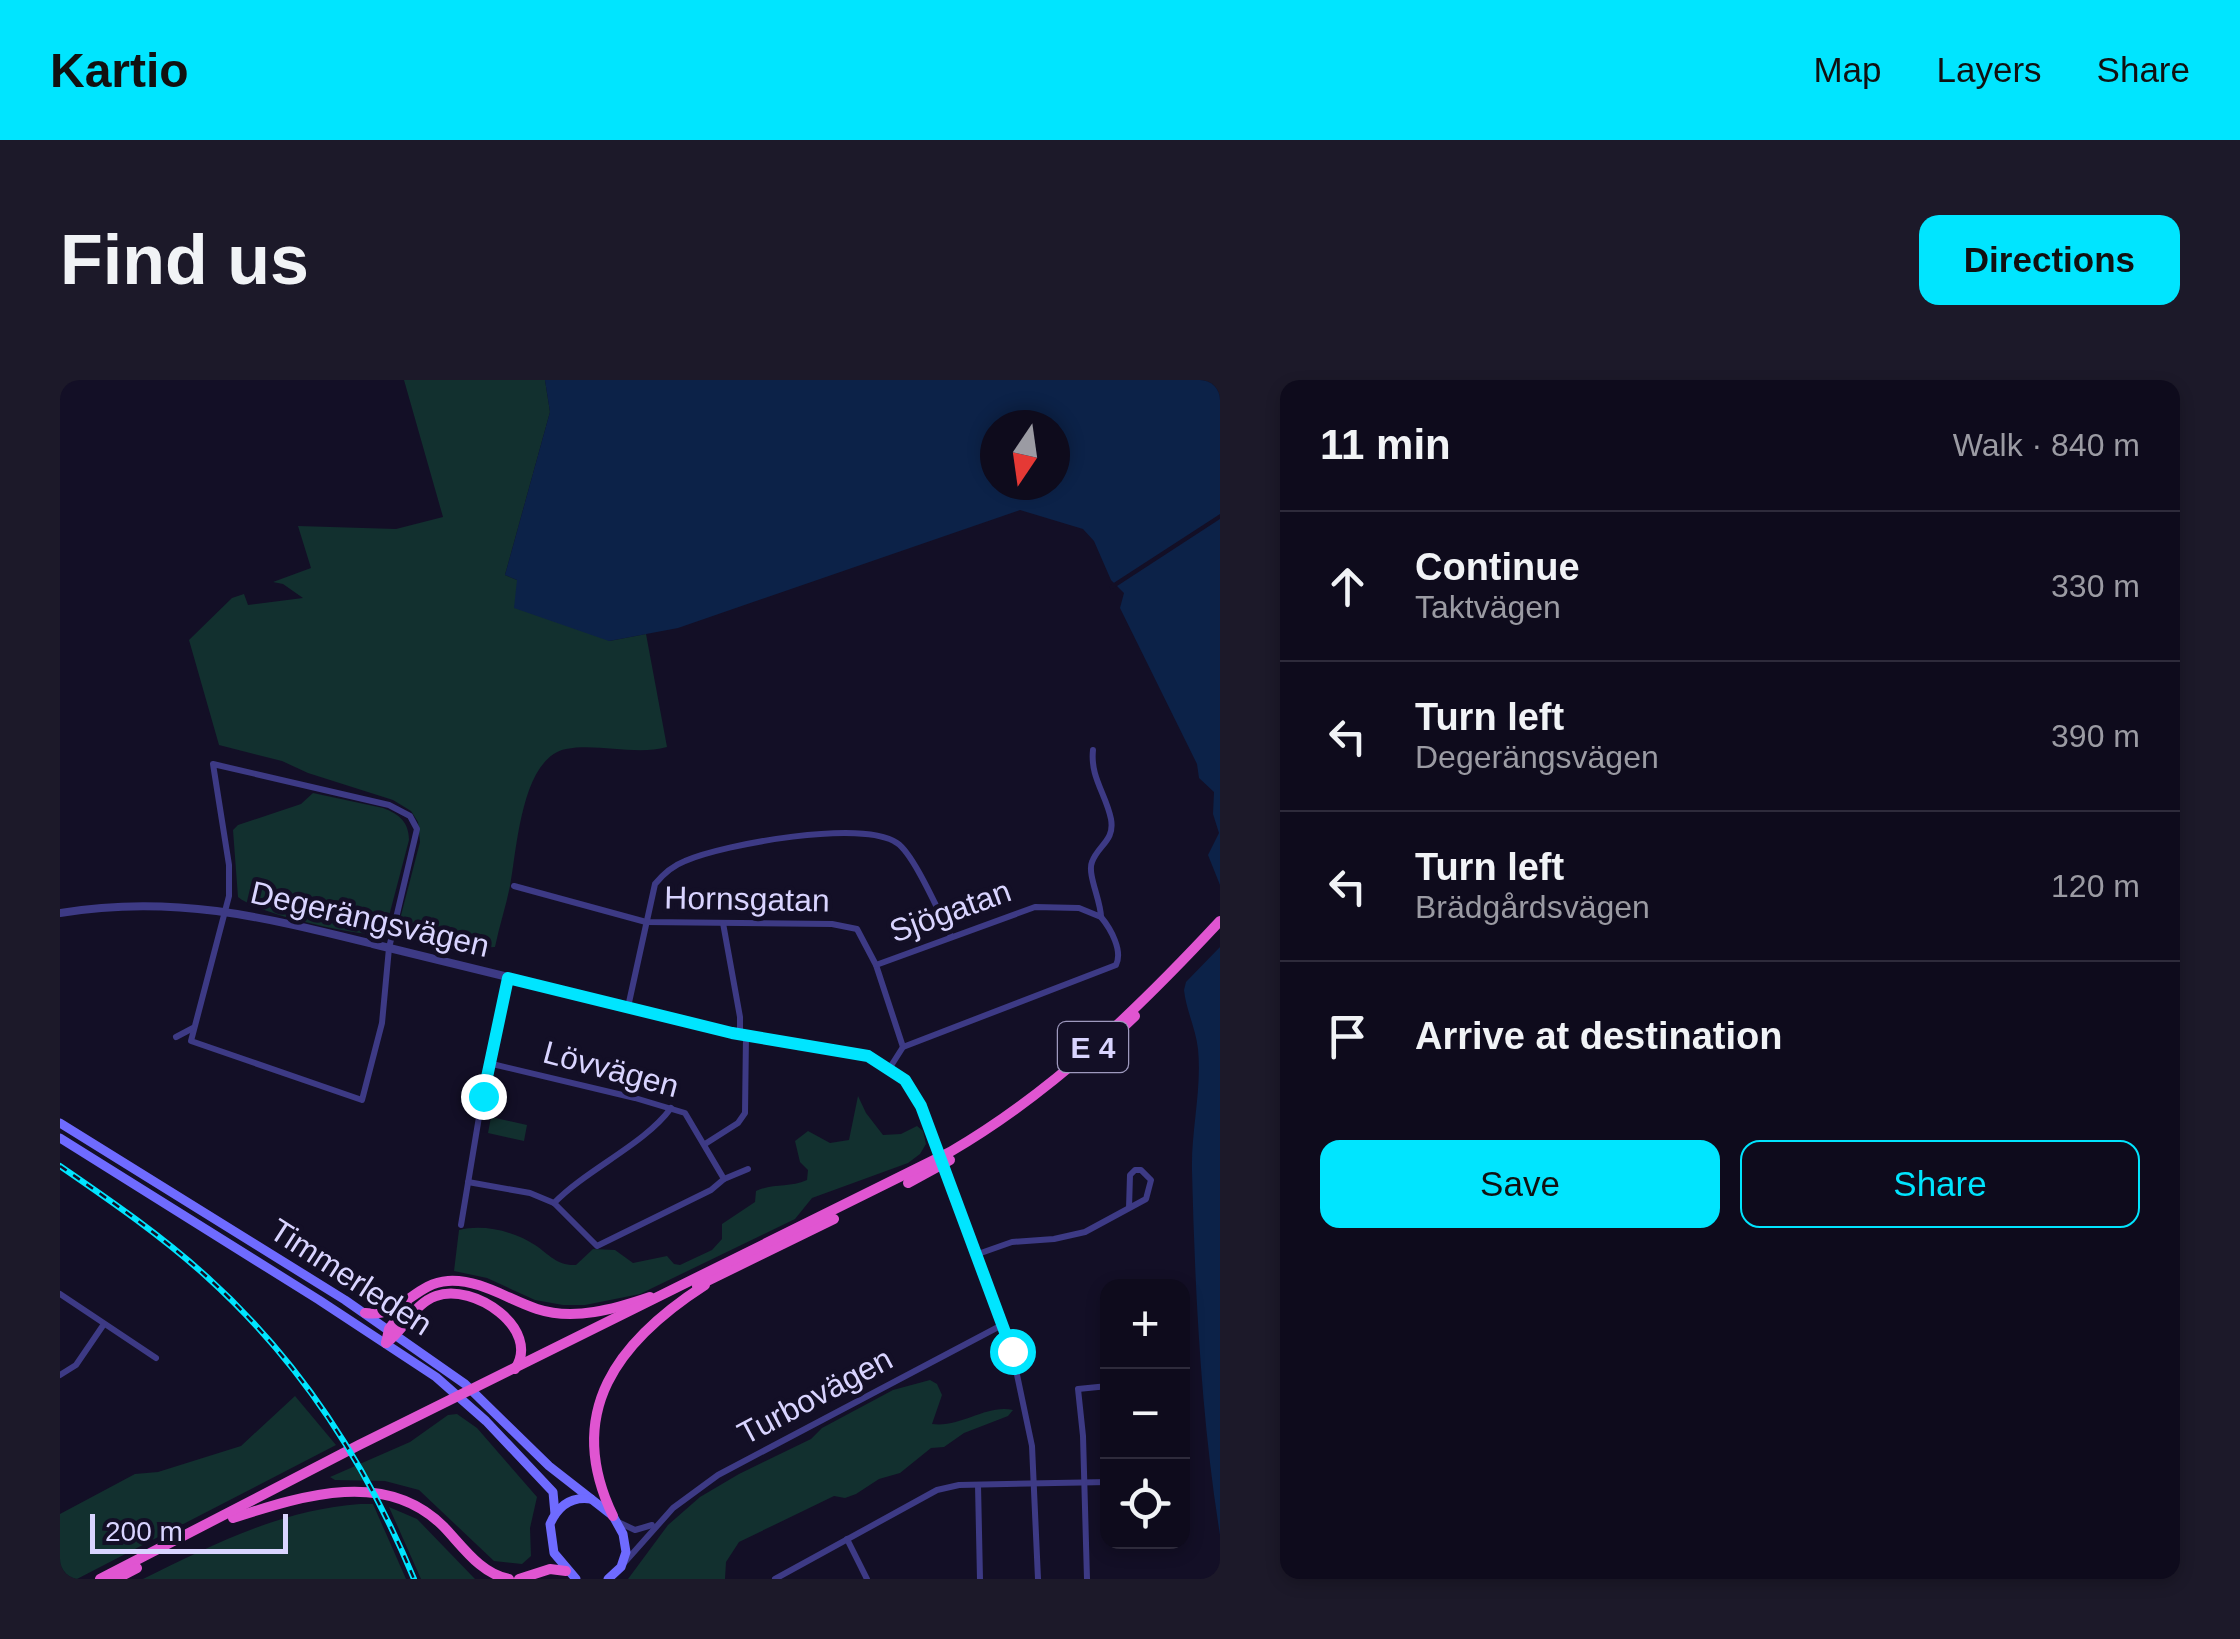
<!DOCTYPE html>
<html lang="en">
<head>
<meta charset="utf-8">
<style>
	body { margin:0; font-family:Arial,sans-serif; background:#1c1929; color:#f1f3f6 }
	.controls { position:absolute; right:30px; bottom:30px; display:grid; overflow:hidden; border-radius:20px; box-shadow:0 5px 15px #0003 }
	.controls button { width:90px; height:90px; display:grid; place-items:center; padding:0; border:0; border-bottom:2px solid #2e2b3b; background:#0e0b1c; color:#f1f3f6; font:50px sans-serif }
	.compass { position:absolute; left:920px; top:30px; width:90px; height:90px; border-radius:50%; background:#0e0b1c; box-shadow:0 5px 15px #0003; rotate:193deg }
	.scale { position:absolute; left:30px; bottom:25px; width:198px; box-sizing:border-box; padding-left:10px; border:5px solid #d9d4ff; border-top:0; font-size:28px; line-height:35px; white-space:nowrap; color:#d9d4ff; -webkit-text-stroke:8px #130f26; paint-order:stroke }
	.stop { position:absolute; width:30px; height:30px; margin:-22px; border:8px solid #00e5ff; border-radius:50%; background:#fff }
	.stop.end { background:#00e5ff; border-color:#fff; box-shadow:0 2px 10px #0008 }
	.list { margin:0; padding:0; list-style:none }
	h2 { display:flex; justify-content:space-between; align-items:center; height:130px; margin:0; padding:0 40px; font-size:42px }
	h2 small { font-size:32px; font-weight:400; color:#9b9ba3 }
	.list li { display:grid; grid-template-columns:65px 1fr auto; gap:30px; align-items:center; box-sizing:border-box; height:150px; padding:0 40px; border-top:2px solid #2e2b3b }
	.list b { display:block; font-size:38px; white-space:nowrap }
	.list p { margin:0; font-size:32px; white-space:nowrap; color:#9b9ba3 }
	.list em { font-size:32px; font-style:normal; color:#9b9ba3 }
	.actions { display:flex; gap:20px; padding:30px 40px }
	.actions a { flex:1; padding:22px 0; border:2px solid #00e5ff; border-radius:20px; text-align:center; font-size:35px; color:#00e5ff }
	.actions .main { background:#00e5ff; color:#111 }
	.icon { flex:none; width:55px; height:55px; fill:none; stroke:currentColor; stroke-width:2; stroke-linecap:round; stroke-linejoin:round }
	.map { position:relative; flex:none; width:1160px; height:1199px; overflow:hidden; border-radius:20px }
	header { display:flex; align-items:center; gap:60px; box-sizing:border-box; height:140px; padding:0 50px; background:#00e5ff; color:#111 }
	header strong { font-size:48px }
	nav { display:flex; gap:55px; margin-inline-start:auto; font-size:35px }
	.intro { display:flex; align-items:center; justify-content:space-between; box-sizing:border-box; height:240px; padding:0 60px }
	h1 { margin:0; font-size:70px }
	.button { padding:25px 45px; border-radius:20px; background:#00e5ff; color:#111; font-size:35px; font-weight:700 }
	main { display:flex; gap:60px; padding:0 60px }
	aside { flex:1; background:#0e0b1c; border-radius:20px; box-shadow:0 5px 15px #0003 }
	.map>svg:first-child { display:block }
	.green { fill:#12302f }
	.water { fill:#0c2248; fill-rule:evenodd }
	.pier { fill:#130f26 }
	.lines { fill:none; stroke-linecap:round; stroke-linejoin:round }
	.minor { stroke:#3d3a85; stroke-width:6 }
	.tertiary { stroke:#3d3a85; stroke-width:8 }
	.secondary { stroke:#6f6bff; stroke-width:9 }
	.trunk { stroke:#e055d1; stroke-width:10 }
	.rail-casing { stroke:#00e5ff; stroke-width:6 }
	.rail { stroke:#130f26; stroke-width:2.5; stroke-dasharray:8; stroke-linecap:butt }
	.route { stroke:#00e5ff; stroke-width:12 }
	.labels { text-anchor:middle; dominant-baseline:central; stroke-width:9; stroke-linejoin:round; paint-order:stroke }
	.shield { fill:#130f26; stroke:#9e99be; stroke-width:2.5 }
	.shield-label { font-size:30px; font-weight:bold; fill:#d9d4ff }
	.street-label { font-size:32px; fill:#d9d4ff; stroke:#130f26 }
</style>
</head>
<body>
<header>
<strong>Kartio</strong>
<nav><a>Map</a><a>Layers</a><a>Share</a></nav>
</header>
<div class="intro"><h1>Find us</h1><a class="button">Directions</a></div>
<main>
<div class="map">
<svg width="1160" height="1199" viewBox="0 0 1160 1199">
	<rect width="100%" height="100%" fill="#130f26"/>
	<g class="green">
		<path d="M344,0H485L490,32L445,195L457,200L549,261L586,254L607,367C576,376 539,363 506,369C461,378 457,470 450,506C446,526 439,547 435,567L402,569L339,543L360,462L358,442L351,431L333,420L248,393L222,381L159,365L129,260L172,218L184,214L188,225L243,218L223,204L213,202L251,188L238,146L336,149L383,137Z"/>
		<path d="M253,413L323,428C339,434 349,442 349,460L324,555C295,555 200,535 178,517L173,450L178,445L241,424Z"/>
		<path d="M798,716L806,733L823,755L841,754L857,746L863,751L866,764L860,774L848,783L752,818L735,839L580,914L525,925H503L475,920L427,898L394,891L399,850C424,844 453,851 475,865C490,875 497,886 516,885L533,869L555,870L573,883L607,876L614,884L620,885L652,870L662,859V844L695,822L696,811C713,803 729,808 747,800L748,790L740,782L735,761L748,751L770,763L789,760Z"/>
		<path d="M431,737L467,745L464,761L428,753Z"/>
		<path d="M870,1000L877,1004L882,1015L872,1044C901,1048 926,1024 953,1030L948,1036L904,1053L884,1067L871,1068L840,1093L819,1099L796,1114L785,1118L774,1116L679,1162L666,1182L665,1199H568L608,1145L640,1117L679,1094L751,1059L762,1048L833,1010Z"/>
		<path d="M235,1016L276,1065L17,1199H0V1134L75,1094L98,1092L181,1066Z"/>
		<path d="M397,1034L417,1048L477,1117L470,1148L471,1176L462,1184L434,1181L359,1110L325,1101L275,1100L270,1097L350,1062L388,1035Z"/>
		<path d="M300,1124H313L346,1199H83C154,1164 220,1130 300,1124Z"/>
		<path d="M329,1127L357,1139L415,1199H361Z"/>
	</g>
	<g class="water">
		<path d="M485,0H1160V505L1148,475L1159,453L1153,434L1154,412L1139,398L1137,384L1060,228L1064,213L1051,200L1034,161L1023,149L960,130L618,248L549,261L454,228L457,200L445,195L490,32ZM935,45H995V105H935Z"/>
		<path d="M1160,567V1155C1141,1036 1135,912 1132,791C1131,750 1142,710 1138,669C1136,649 1126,630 1124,610L1126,602Z"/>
	</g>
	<path class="pier" d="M1160,134V139L1051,210L1049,206Z"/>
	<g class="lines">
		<g class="minor">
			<path d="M153,384L329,425L350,436L357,449L329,568L322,643L302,720L131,661L169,516V485Z"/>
			<path d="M454,506L586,542L772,544L797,549L816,585L843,667"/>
			<path d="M663,543L680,637V654"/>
			<path d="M816,585L975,527L1019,528L1041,537C1041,521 1027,494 1032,482C1038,465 1055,461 1051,439C1046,414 1030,397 1033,370"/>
			<path d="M568,627L595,504C604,493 612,486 625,481C664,464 803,439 837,463C854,474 880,535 891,556"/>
			<path d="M116,657L133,648"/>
			<path d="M829,689L843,667L1056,585C1063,571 1051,549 1041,537"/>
			<path d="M645,764L678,743L685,733L686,655"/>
			<path d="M664,799L688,789"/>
			<path d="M408,802L470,813L494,823L537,866L651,810L664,799L625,733L575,718L428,683"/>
			<path d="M494,823C527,789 585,764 611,728"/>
			<path d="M401,845L428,683L448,597L672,653L808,676L845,699L861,726L952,971L972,1066L978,1199"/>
			<path d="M918,874L952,862L994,859L1025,852L1086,819L1091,800L1081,790H1075L1070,795L1069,828"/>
			<path d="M0,914L96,978"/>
			<path d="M0,995L16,985L44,944"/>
			<path d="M918,1105L920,1199"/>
			<path d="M558,1142L575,1150L592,1145"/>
			<path d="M787,1159L807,1199"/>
			<path d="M565,1182L613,1128L658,1095L942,945"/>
			<path d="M715,1199L877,1110L899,1105L1048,1102"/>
			<path d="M1027,1199L1023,1056L1018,1009L1048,1006"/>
		</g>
		<path class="tertiary" d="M0,533C113,514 204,537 313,564C358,575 403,586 448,597"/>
		<g class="secondary">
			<path d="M0,743L285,920L405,1004L489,1086L553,1136L563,1154L566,1172L561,1187L548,1199"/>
			<path d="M0,758L259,920L376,997L426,1041L493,1112L495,1134"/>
			<path d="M516,1199L494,1173L490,1144C498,1126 511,1116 531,1119"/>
		</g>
		<g class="trunk">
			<path d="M1040,669L1075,636"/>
			<path d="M848,803L890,780"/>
			<path d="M637,906L774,839"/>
			<path d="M305,933C342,938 354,903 388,901C420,899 447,919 477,929C514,941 555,929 590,917"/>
			<path d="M326,963C345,950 353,924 376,916C413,902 482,949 455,989"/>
			<path d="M326,963L329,949L347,925"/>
			<path d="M553,1136C503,1032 558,961 645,905"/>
			<path d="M173,1138C242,1116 326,1088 384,1147C403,1167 421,1194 449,1199"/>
			<path d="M40,1199L299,1065L890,772C993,712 1079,628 1160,541"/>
			<path d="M56,1199L77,1188"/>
			<path d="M459,1199L490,1189L506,1191"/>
		</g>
		<defs>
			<path id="rail" d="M0,786C51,821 102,856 147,897C239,980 307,1085 354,1199"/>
		</defs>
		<use href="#rail" class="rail-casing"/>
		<use href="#rail" class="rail"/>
	</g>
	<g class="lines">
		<path class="route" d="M423,716L448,598L672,653L808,676L845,700L861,726L952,971"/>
	</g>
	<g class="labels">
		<rect class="shield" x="998" y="642" width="70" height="50" rx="8"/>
		<g class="shield-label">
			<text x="1033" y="667">E 4</text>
		</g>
		<g class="street-label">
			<text transform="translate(687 519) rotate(1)">Hornsgatan</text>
			<text transform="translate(890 531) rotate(-20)">Sjögatan</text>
			<text transform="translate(310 539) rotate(13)">Degerängsvägen</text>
			<text transform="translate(551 689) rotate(15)">Lövvägen</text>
			<text transform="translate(291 897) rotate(33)">Timmerleden</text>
			<text transform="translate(755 1016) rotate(-28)">Turbovägen</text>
		</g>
	</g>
</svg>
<div class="controls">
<button>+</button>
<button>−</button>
<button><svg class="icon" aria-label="locate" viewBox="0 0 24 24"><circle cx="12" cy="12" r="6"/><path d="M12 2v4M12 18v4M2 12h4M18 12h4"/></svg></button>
</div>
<svg class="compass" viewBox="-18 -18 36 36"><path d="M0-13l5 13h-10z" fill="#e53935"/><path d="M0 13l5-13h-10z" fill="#9b9ba3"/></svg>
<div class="scale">200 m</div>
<div class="stop" style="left:952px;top:971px"></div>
<div class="stop end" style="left:423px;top:716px"></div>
</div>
<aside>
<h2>11 min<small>Walk · 840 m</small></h2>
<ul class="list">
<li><svg class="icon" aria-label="ahead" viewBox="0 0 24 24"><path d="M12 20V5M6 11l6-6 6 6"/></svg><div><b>Continue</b><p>Taktvägen</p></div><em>330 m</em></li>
<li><svg class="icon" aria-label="left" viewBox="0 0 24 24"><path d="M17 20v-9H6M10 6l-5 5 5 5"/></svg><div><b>Turn left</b><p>Degerängsvägen</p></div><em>390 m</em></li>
<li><svg class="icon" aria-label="left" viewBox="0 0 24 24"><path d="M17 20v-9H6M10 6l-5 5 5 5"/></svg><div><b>Turn left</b><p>Brädgårdsvägen</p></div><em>120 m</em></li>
<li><svg class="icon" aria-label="arrive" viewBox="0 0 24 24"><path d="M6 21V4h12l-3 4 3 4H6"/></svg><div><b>Arrive at destination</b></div></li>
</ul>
<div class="actions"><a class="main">Save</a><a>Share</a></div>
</aside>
</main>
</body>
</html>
